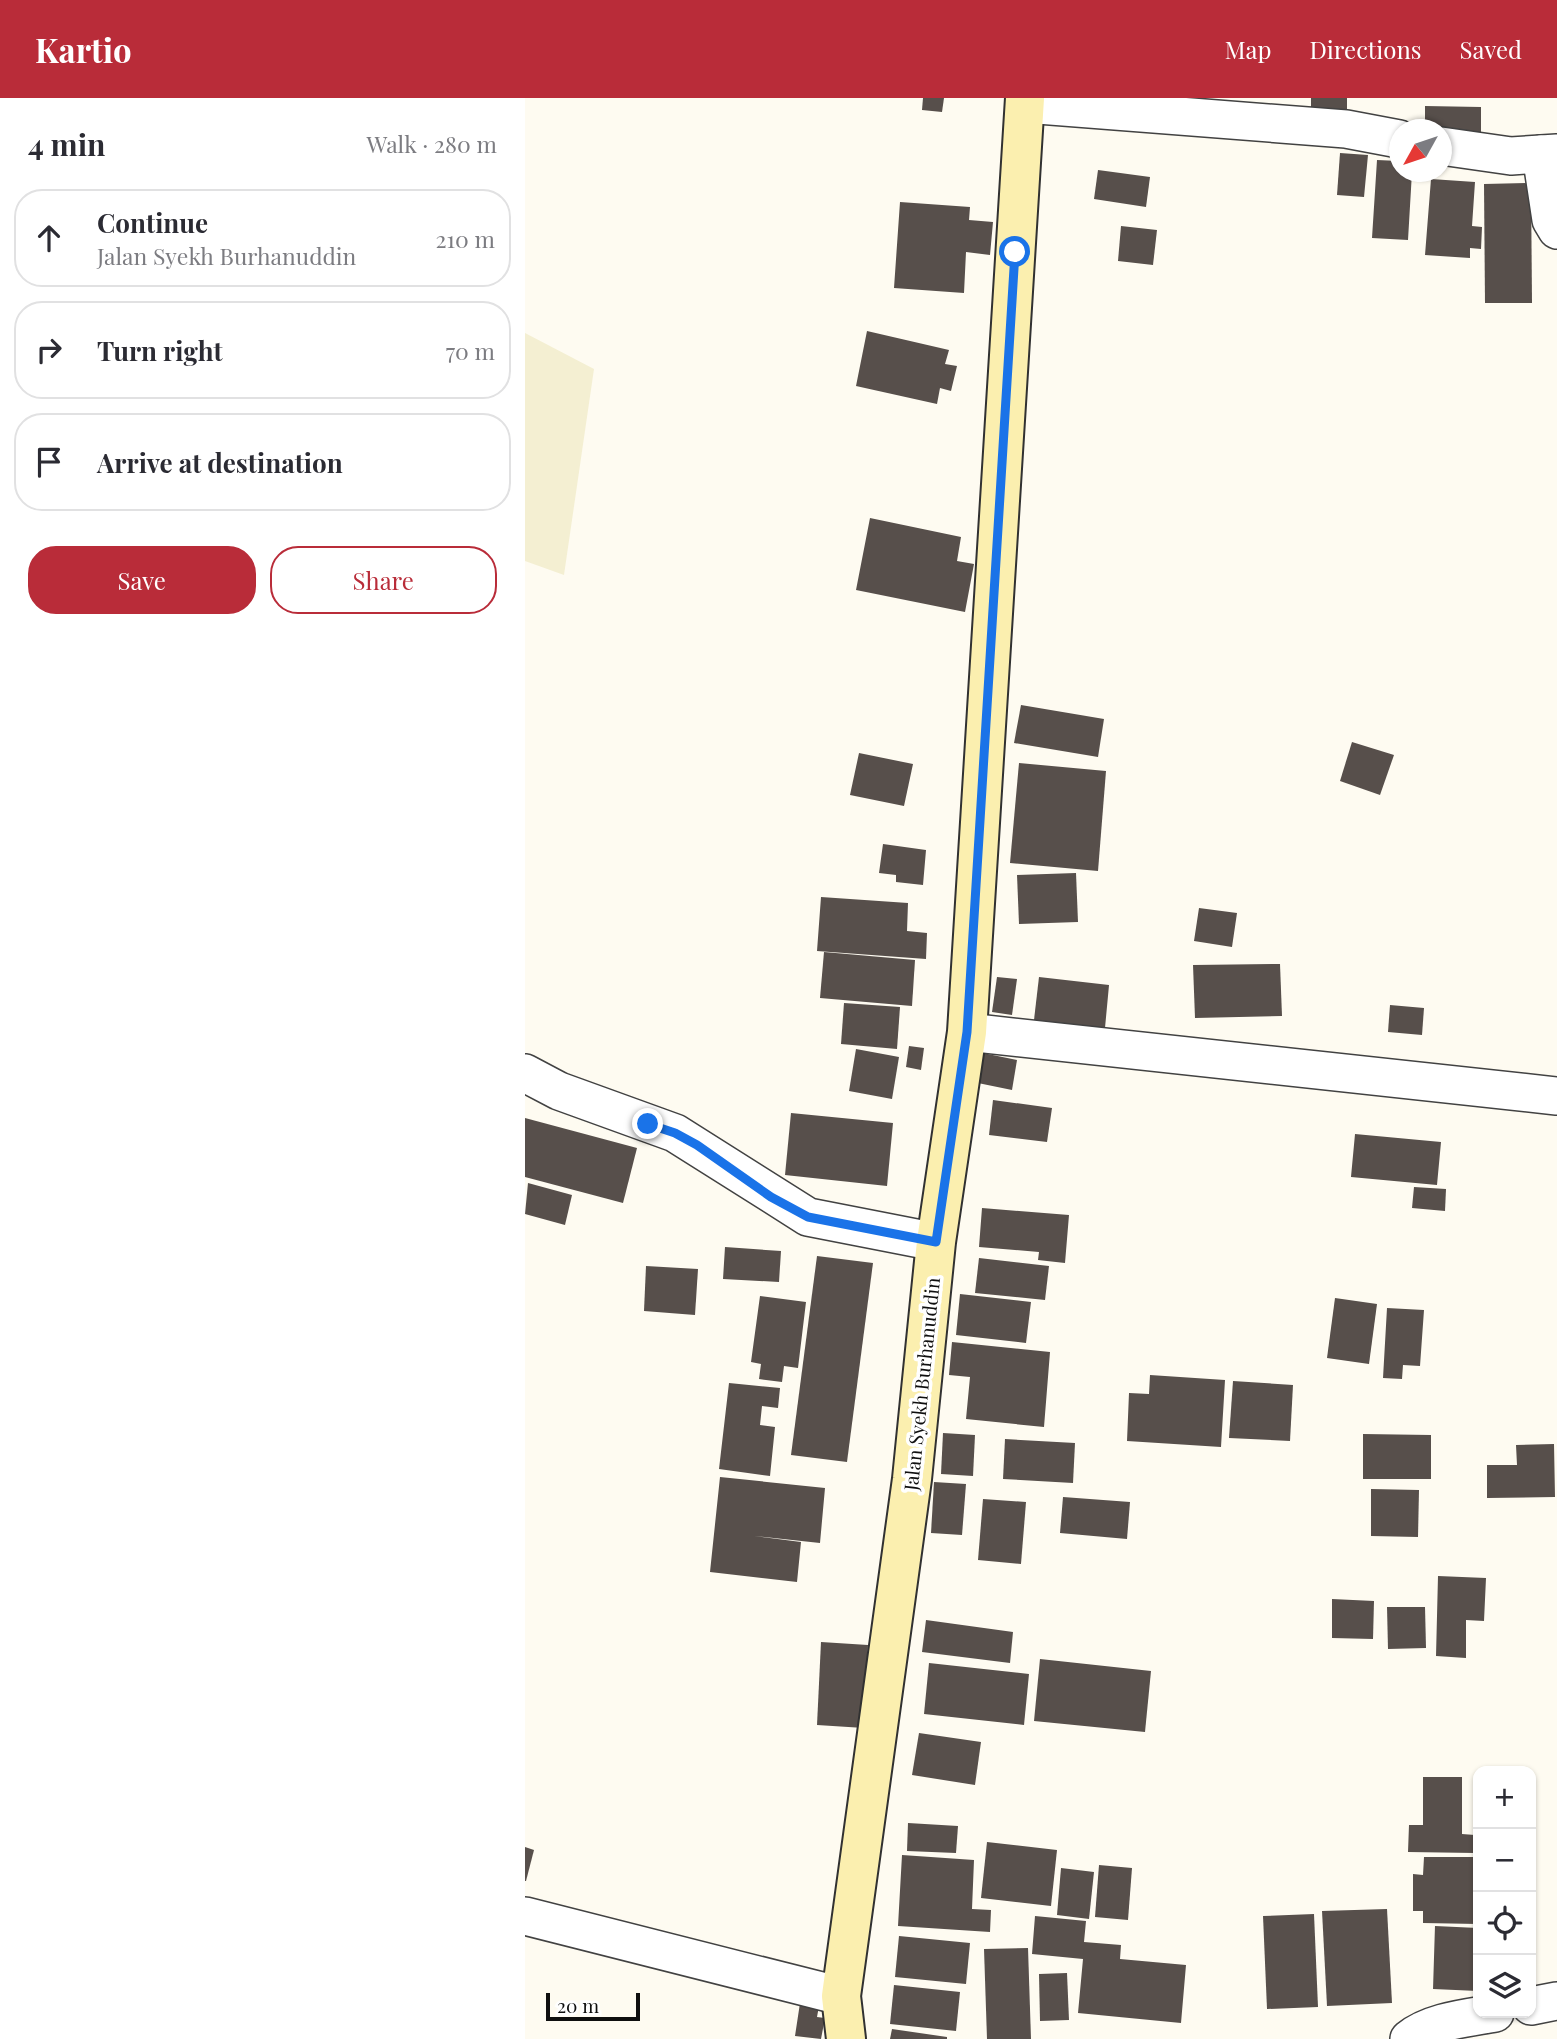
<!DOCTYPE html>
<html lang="en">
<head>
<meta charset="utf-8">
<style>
	body { margin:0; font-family:"Playfair Display",serif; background:#f2f2f3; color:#2b2b33 }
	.controls { position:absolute; right:21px; bottom:21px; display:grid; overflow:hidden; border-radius:14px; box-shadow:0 2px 5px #0004 }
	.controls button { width:63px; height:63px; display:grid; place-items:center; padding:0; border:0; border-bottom:2px solid #e1e1e2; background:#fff; color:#2b2b33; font:35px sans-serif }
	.compass { position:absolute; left:864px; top:21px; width:63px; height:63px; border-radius:50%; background:#fff; box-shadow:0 2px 5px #0004; rotate:230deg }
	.scale { position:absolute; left:21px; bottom:18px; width:94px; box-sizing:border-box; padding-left:7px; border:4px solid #0f0f0f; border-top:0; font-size:19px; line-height:24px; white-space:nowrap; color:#0f0f0f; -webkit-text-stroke:5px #fff; paint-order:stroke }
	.stop { position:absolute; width:21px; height:21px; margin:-16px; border:5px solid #1a73e8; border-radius:50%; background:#fff }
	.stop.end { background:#1a73e8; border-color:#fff; box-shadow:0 2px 7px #0008 }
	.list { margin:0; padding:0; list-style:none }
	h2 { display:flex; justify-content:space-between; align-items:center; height:91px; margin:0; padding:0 28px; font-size:30px }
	h2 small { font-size:23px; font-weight:400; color:#7c7c81 }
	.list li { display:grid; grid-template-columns:46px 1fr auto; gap:21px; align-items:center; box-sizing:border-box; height:98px; margin:0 14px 14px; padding:0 14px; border:2px solid #e1e1e2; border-radius:28px }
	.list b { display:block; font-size:26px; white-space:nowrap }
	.list p { margin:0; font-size:23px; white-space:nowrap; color:#7c7c81 }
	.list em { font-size:23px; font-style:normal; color:#7c7c81 }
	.actions { display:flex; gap:14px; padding:21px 28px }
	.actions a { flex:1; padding:16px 0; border:2px solid #b92c39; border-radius:28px; text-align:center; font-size:24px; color:#b92c39 }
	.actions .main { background:#b92c39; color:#fff }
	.icon { flex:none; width:38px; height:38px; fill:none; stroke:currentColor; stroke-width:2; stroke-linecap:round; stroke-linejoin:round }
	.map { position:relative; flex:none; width:1032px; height:1941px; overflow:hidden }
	header { display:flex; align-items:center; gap:42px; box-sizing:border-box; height:98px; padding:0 35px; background:#b92c39; color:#fff }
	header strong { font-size:33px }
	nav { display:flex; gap:38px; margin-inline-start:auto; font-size:24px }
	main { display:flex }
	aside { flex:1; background:#fff }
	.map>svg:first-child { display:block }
	.farmland { fill:#f4efd2 }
	.building { fill:#574f4b }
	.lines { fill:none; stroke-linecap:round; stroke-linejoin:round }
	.street-casing { stroke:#424242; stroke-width:40 }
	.secondary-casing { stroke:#313131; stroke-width:42 }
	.street { stroke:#fff; stroke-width:37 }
	.secondary { stroke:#fbefaf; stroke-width:38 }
	.route { stroke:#1a73e8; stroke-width:9 }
	.labels { text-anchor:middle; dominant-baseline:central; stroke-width:7; stroke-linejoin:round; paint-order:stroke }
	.street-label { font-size:19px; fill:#0f0f0f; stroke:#fff }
</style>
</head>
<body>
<header>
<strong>Kartio</strong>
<nav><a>Map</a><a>Directions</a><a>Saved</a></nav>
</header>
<main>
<aside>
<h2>4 min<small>Walk · 280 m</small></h2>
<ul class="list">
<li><svg class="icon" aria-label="ahead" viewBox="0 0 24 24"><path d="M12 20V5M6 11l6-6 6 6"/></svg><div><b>Continue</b><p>Jalan Syekh Burhanuddin</p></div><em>210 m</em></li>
<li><svg class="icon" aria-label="right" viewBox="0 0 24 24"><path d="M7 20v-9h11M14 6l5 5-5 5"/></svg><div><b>Turn right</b></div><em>70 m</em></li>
<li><svg class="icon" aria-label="arrive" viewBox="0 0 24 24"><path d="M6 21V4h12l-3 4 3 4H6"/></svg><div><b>Arrive at destination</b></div></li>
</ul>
<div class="actions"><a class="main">Save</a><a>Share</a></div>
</aside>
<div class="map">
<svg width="1032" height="1941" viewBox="0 0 1032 1941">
	<rect width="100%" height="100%" fill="#fefbf1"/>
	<path class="farmland" d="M0,235L69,271L39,477L0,463Z"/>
	<g class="building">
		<path d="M398,0H419L417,14L397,12Z"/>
		<rect x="786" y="0" width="36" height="17"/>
		<path d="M900,8L956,9V43L916,32H900Z"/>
		<path d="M815,55L843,57L839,99L812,97Z"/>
		<path d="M852,62L874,63V74H887L883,142L847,140Z"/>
		<path d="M573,72L625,79L621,109L569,101Z"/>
		<path d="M906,81L950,84L947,128L957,129L956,151L945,150V160L900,157Z"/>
		<path d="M1006,85L1007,205H960L959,86Z"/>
		<path d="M375,104L445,109L444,122L468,124L465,157L441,154L439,195L369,190Z"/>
		<path d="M596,128L632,132L628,167L593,163Z"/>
		<path d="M342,233L424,252L420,266L432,268L426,293L415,290L412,306L331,288Z"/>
		<path d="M345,420L436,439L432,463L449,466L440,514L331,492Z"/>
		<path d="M496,607L579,621L573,659L489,645Z"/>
		<path d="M827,644L869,657L855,697L815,683Z"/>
		<path d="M334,655L388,666L379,708L325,697Z"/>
		<path d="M494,665L581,673L573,773L485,765Z"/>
		<path d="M358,746L401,752L398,787L371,784V777L354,775Z"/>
		<path d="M551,775L553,824L494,826L492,777Z"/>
		<path d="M296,799L383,805L382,833L402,835L401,861L292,853Z"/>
		<path d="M674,810L712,815L707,849L669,843Z"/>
		<path d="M299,854L390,862L387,908L295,900Z"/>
		<path d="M755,866L757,918L670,920L668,867Z"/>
		<path d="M472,879L492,881L487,917L467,914Z"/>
		<path d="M514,879L584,887L580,930L509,922Z"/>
		<path d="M319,905L375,909L372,951L316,946Z"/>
		<path d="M865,907L899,910L897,937L863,934Z"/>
		<path d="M384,948L399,950L396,972L381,969Z"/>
		<path d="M331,951L374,959L367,1001L324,993Z"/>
		<path d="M453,954L492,962L487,992L448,984Z"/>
		<path d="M468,1002L527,1010L522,1044L464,1037Z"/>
		<path d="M266,1015L368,1025L362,1088L260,1077Z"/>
		<path d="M0,1020L112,1050L98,1105L0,1079Z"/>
		<path d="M830,1036L916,1044L912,1087L826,1079Z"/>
		<path d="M3,1085L47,1097L40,1127L0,1116Z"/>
		<path d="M889,1089L921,1091L920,1113L887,1110Z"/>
		<path d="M457,1110L544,1117L540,1165L513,1162L514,1154L454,1149Z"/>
		<path d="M200,1149L256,1153L254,1184L198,1181Z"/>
		<path d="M292,1158L348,1165L322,1364L266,1357Z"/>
		<path d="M454,1160L524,1168L520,1202L450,1195Z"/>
		<path d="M121,1168L173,1171L170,1217L119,1213Z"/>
		<path d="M435,1196L506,1204L501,1245L431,1237Z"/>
		<path d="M235,1198L281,1204L273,1270L259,1268L257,1284L234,1281L236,1266L226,1264Z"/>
		<path d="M810,1200L852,1206L844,1266L802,1260Z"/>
		<path d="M862,1210L899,1212L895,1268L878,1267L877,1281L858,1280Z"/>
		<path d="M427,1244L525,1254L519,1329L441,1321L445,1279L424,1277Z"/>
		<path d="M625,1277L700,1282L696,1349L602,1343L604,1295L624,1296Z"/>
		<path d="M708,1283L768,1287L765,1343L704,1340Z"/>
		<path d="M204,1285L255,1290L253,1310L237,1308L235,1327L250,1329L245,1378L194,1371Z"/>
		<path d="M418,1335L450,1337L448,1378L416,1376Z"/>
		<path d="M838,1336L906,1337V1381H838Z"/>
		<path d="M480,1341L550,1345L548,1385L478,1381Z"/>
		<path d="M1029,1346L1030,1399L962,1400V1367H992L991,1347Z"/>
		<path d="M195,1379L300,1390L295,1445L229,1438L276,1444L272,1484L185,1474Z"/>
		<path d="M409,1384L441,1386L437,1437L406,1435Z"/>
		<path d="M846,1391L894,1392L893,1439L846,1438Z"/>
		<path d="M538,1399L605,1404L602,1441L535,1435Z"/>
		<path d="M458,1401L501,1404L496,1466L453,1462Z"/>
		<path d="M913,1478L961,1480L959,1523L941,1522V1560L911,1558Z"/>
		<path d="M807,1501L849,1503L848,1541L807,1540Z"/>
		<path d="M862,1509H900L901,1550L863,1551Z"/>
		<path d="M401,1522L488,1534L485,1565L397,1554Z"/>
		<path d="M296,1544L343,1547L339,1630L292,1627Z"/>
		<path d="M515,1561L626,1573L620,1634L509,1623Z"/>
		<path d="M404,1565L504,1576L499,1627L399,1616Z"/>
		<path d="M394,1635L456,1644L450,1687L387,1677Z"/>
		<path d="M898,1679H937V1736L950,1737V1755L883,1754L884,1727H898Z"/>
		<path d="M383,1725L433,1728L431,1755L382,1753Z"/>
		<path d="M462,1744L532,1752L526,1808L456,1800Z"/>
		<path d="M0,1749L9,1752L1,1783H0Z"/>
		<path d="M377,1757L449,1762L447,1811L466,1812L465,1834L373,1828Z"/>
		<path d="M899,1759H953V1826L898,1825V1813H888V1776L898,1777Z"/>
		<path d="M574,1767L607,1770L603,1822L570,1819Z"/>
		<path d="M536,1770L569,1774L564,1821L532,1817Z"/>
		<path d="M862,1811L867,1905L802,1908L797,1813Z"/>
		<path d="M789,1816L793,1909L742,1911L738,1818Z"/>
		<path d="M510,1818L561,1823L559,1844L596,1847L595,1861L661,1867L656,1925L553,1915L558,1861L507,1856Z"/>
		<path d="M910,1828L953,1830V1893L908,1891Z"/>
		<path d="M374,1838L445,1845L441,1886L370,1879Z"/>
		<path d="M503,1850L506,1941H462L459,1851Z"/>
		<path d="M542,1875L544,1922L515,1923L514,1876Z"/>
		<path d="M369,1887L435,1894L431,1933L365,1926Z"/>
		<path d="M275,1905L294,1908L292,1919L300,1920L296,1941L270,1938Z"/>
		<path d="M367,1931L422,1939V1941H365Z"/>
	</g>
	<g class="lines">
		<defs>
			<g id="street">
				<path d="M500,6L821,31L874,41"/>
				<path d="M916,48L986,58L1032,55"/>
				<path d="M1016,56L1026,122L1032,132"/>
				<path d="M442,934L1032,998"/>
				<path d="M0,975L34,993L150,1035L283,1119L411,1144"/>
				<path d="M0,1818L316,1898"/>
				<path d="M1006,1908L1032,1903"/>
				<path d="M884,1941C906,1923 943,1920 970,1915"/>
			</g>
			<path id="secondary" d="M321,1941L316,1898L387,1381L411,1144L442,934L500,0"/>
		</defs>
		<use href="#street" class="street-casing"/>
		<use href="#secondary" class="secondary-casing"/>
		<use href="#street" class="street"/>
		<use href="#secondary" class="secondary"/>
	</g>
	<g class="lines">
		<path class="route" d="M123,1026L150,1035L172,1047L246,1099L283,1119L411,1144L442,934L490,154"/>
	</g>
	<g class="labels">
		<g class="street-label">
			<text transform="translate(396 1286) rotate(-84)">Jalan Syekh Burhanuddin</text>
		</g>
	</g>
</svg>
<div class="controls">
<button>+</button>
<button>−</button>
<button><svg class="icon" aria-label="locate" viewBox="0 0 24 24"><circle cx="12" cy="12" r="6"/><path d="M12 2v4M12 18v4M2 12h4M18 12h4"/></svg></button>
<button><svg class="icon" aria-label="layers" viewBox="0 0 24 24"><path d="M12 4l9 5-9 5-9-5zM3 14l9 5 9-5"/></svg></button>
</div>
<svg class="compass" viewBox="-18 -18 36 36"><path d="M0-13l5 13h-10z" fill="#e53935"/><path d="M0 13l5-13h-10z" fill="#7c7c81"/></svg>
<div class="scale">20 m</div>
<div class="stop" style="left:490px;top:154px"></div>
<div class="stop end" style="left:123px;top:1026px"></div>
</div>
</main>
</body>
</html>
